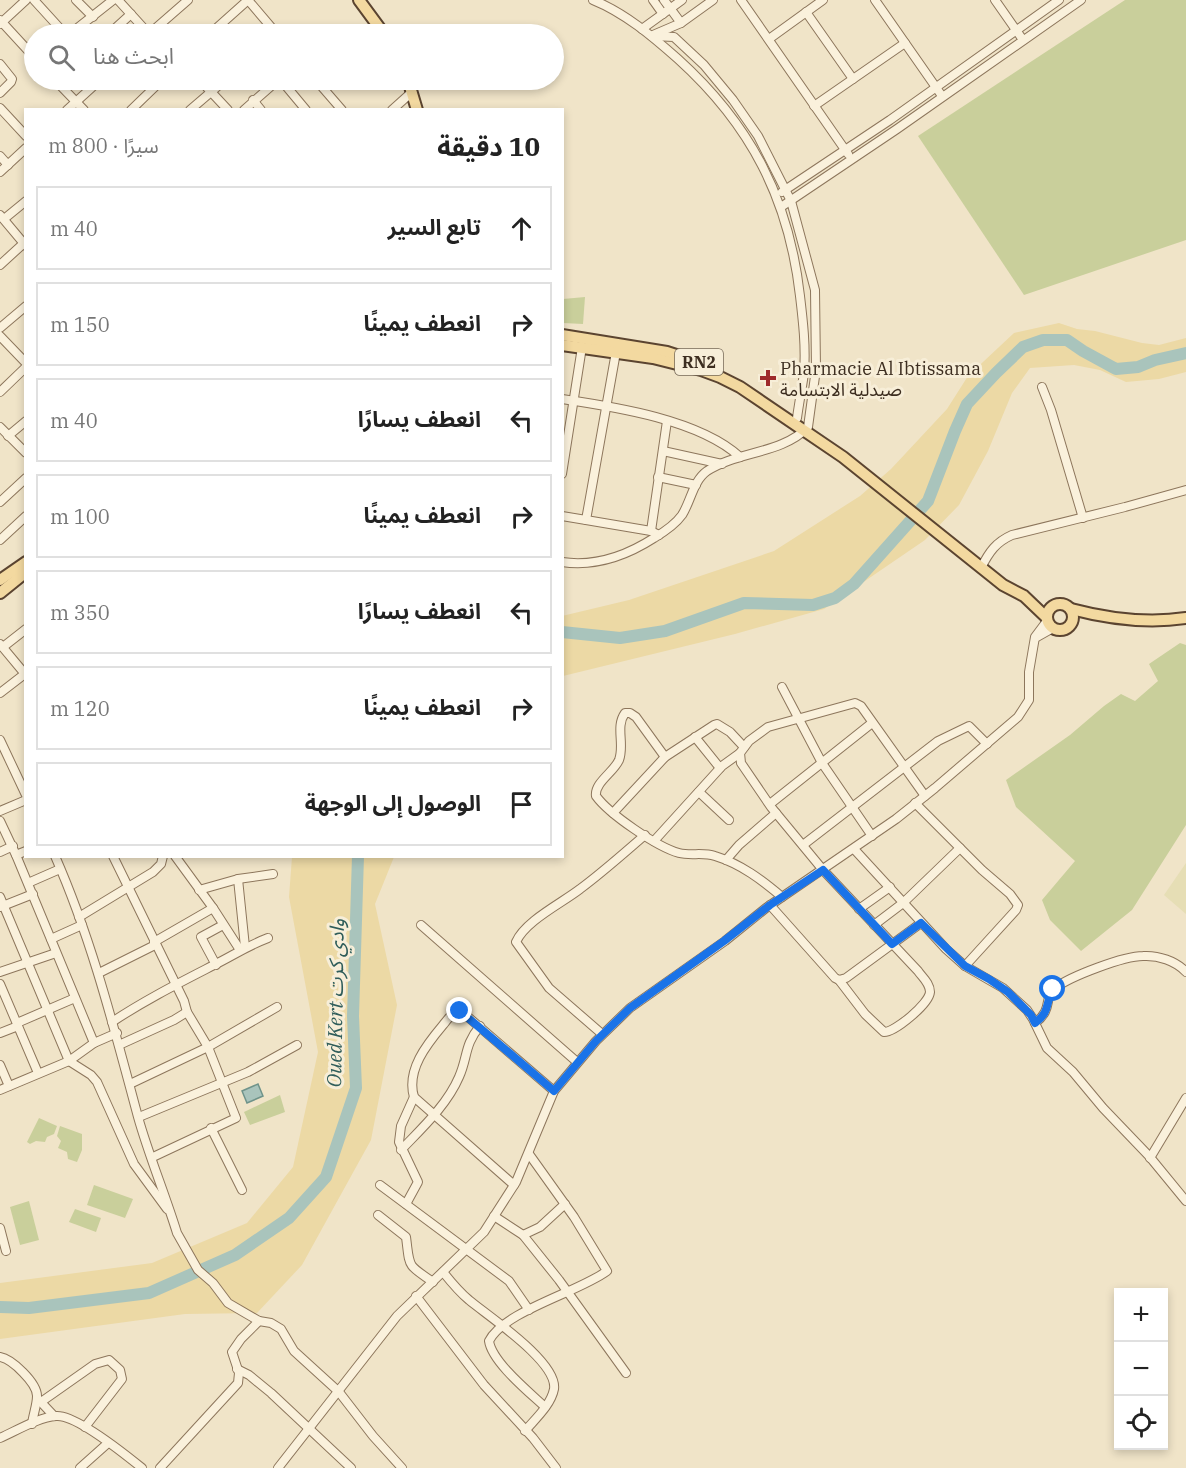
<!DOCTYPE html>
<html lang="ar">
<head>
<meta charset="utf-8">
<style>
	body { margin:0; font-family:"IBM Plex Serif","Noto Sans Arabic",serif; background:#f2f2f2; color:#222; direction:rtl }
	.controls { position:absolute; right:18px; bottom:18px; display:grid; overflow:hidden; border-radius:0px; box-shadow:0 3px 9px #0003 }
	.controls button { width:54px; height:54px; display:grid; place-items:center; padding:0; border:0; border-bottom:2px solid #e0e0e0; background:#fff; color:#222; font:30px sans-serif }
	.stop { position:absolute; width:18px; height:18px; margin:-14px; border:4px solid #1a73e8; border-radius:50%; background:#fff }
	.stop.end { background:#1a73e8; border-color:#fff; box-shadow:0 2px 6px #0008 }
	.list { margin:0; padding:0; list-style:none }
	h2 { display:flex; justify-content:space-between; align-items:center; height:78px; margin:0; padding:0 24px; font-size:26px }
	h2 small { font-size:20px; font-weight:400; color:#767676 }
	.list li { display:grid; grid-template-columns:39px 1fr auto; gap:18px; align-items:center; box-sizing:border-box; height:84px; margin:0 12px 12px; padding:0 12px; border:2px solid #e0e0e0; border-radius:0px }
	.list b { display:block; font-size:22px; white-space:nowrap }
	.list em { font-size:20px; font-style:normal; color:#767676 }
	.icon { flex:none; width:33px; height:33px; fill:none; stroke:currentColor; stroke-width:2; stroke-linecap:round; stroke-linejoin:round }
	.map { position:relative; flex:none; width:1186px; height:1468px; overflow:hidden; direction:ltr }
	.search { position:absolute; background:#fff; box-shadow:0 3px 9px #0003; left:24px; top:24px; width:540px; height:66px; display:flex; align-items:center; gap:15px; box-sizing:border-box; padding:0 21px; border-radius:33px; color:#767676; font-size:22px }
	.panel { position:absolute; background:#fff; box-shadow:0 3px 9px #0003; left:24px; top:108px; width:540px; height:750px; border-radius:0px; direction:rtl }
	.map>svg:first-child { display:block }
	.farmland { fill:#e6deb5 }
	.green { fill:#c9cf9b }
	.sand { fill:#ecd9a5 }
	.water { fill:#a9c4bc; stroke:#6f938a; stroke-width:1.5 }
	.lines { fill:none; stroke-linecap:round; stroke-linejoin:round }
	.river { stroke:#a9c4bc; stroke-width:12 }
	.minor-casing { stroke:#8d765c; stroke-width:10 }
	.major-casing { stroke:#5b4430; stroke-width:14 }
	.minor { stroke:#faf1dc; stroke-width:8 }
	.major { stroke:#f3d9a0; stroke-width:10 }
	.route { stroke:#1a73e8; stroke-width:8 }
	.poi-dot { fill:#9e2a2b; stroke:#f7eed8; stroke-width:2 }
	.labels { text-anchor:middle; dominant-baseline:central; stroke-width:6; stroke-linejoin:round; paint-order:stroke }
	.shield { fill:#f7eed8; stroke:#756857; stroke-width:1.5 }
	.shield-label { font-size:16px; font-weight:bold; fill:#3d2e20 }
	.poi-label { font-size:18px; fill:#3d2e20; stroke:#f7eed8; text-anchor:start }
	.water-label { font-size:20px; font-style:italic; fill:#2f5d5a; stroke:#f7eed8 }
</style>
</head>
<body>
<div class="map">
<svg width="1186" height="1468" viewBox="0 0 1186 1468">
	<rect width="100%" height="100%" fill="#f0e4c8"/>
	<path class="farmland" d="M1186,863V914L1164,895Z"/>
	<g class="green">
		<path d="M1125,0H1186V240L1024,295L918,136Z"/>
		<path d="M585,297L583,324L563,323V299Z"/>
		<path d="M1180,643L1186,645V825L1132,910L1081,951L1050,920L1042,900L1075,861L1016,807L1006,780L1070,735L1104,706L1121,694L1135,701L1158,681L1149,664Z"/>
		<path d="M280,1095L285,1112L250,1125L244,1112Z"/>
		<path d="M39,1118L57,1126L54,1134L47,1137L45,1142L36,1141L30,1144L27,1142Z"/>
		<path d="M60,1126L82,1134V1150L77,1162L68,1159L67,1152L58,1148L61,1141L57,1136Z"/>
		<path d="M94,1185L133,1199L125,1218L87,1205Z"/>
		<path d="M29,1201L39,1240L20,1245L10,1207Z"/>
		<path d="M75,1209L101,1218L96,1232L69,1222Z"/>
	</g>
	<g class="sand">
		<path d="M1059,323L1077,329L1095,331L1142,343L1159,345L1186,338V372L1159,379L1126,382L1100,370L1074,365L1030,368L1012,393L988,451L959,505L925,540L824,609L735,634L563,676L562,616L629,600L774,551L860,496L891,469L947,409L968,376L1014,333Z"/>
		<path d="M292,857H394L375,904L397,1005L371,1140L302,1265L257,1313L185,1314L0,1339V1283L152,1263L247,1223L293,1167L318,1052L289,897Z"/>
	</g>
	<path class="water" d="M258,1084L263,1096L247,1103L242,1091Z"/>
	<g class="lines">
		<g class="river">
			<path d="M562,632L620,638L665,631L744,603L813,605L835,598L854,584L928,501L955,431L967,404L996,373L1023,347L1043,340H1067L1083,351L1116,369L1138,367L1155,360L1186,353"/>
			<path d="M0,1307L29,1308L149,1293L235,1255L289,1218L326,1177L356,1088L353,1016L358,856"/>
		</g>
		<defs>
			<g id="minor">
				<path d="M34,0L65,34"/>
				<path d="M76,0L93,17"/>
				<path d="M118,0L149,34"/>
				<path d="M248,0L277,34"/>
				<path d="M593,0C625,13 652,36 678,59C751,125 789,199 800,296C803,321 806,347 804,373C802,388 799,403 797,418"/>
				<path d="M653,0L663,14"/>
				<path d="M664,0L681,23"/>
				<path d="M741,0L848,154"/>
				<path d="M875,0L942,96"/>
				<path d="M995,0L1023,40"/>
				<path d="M806,12L853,79"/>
				<path d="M0,20L34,57"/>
				<path d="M0,24L26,0"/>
				<path d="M158,27L164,34"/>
				<path d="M642,29L682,0"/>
				<path d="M70,34L113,0"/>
				<path d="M109,34L131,14"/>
				<path d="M149,34L188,0"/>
				<path d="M210,34L248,0"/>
				<path d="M653,35L681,23L713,0"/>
				<path d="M769,39L823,0"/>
				<path d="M0,64L12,79L11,82L0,93"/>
				<path d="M55,80L84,110"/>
				<path d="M200,80L228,110"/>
				<path d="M281,80L306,110"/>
				<path d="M316,80L342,110"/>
				<path d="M253,100L261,110"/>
				<path d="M814,106L905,43"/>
				<path d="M0,108L26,136"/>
				<path d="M67,110L100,80"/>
				<path d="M131,110L162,80"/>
				<path d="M190,110L225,80"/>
				<path d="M244,110L278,80"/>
				<path d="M392,110L412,92"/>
				<path d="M0,156L8,165"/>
				<path d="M0,172L26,148"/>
				<path d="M782,192L890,120L1059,0"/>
				<path d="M781,207L897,129L1081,0"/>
				<path d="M0,215L26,246"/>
				<path d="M4,219L26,201"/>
				<path d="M0,265L23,244"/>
				<path d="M0,328L26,306"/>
				<path d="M0,336L26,363"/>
				<path d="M616,352L586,520L651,531L659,535"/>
				<path d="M1042,387L1051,410L1083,518"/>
				<path d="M0,392L26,367"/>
				<path d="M562,399C616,407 700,420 740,457"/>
				<path d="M0,427L26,453"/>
				<path d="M8,436L26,421"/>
				<path d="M663,451L722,464"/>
				<path d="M562,474L582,347"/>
				<path d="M658,477L696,485"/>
				<path d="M0,502L26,478"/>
				<path d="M562,516L586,520"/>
				<path d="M651,531L667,421"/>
				<path d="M0,540L26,516"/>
				<path d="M562,562C596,567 626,556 654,538C664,532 675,525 682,515C691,501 693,481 707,471C738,451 782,454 808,427L816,369L815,290L791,201L758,136L733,100L704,65L674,37L652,36"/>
				<path d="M981,568C989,552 996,542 1012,535L1125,507L1186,490"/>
				<path d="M1037,637L1053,628"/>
				<path d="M0,644L25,674"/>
				<path d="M3,647L26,629"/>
				<path d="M782,687L822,763L872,836"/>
				<path d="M0,693L26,673"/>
				<path d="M695,737L720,768"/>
				<path d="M0,740L26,795"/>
				<path d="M665,757L636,717L630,713H625C615,727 625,744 619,760C614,772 594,783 596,796C609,814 657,847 679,853C691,856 703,852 715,856C741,864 762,880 782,897"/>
				<path d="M699,792L729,820"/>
				<path d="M915,803L982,870L1010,894L1018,905L1016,910L965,966"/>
				<path d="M770,804L872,723"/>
				<path d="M0,811L26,800"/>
				<path d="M613,813L665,757L714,725L717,724L730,732L744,747"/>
				<path d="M0,821L16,855L94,1043"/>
				<path d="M654,841L722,766L740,753"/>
				<path d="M803,845L938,741L969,726L987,744"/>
				<path d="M854,849L946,949L965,966L1003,988L1027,1010L1033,1019L1047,1048L1073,1072L1103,1108L1149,1156L1186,1201"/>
				<path d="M0,852L13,846"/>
				<path d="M16,855L26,851"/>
				<path d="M55,856C92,940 114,1028 138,1117C149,1156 165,1194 177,1233L198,1270L213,1283L228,1303L259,1321L271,1323L281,1329L294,1351L339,1392L373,1436L402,1468"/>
				<path d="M113,856L184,1001L187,1012L208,1047L236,1118L153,1157"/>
				<path d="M175,856L213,908L240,950"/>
				<path d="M726,860L739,845L776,813"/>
				<path d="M238,879L245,947"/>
				<path d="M28,883L60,869"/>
				<path d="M199,890L238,879L273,874"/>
				<path d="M0,897L69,1061L91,1075L97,1082L134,1164L167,1209"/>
				<path d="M770,905L835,978L839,980L846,978L921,923"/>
				<path d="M0,907L33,894"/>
				<path d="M859,909L890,887"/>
				<path d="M79,917L153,872L161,864L163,856"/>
				<path d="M421,925L577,1062"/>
				<path d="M874,925L903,903L960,848"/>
				<path d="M51,939L82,925"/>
				<path d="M154,942L213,908"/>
				<path d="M216,965L201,937L223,925"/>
				<path d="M0,972L56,953"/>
				<path d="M99,973L155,945"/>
				<path d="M839,980L865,1014L884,1032C895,1032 929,1004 930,992C930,983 922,977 918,971L823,870L771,807L741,763L740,753L749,741L768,727L855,703L861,706L925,796"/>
				<path d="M0,984L38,1073"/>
				<path d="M112,1022C145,1000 179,983 214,965C234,955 247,946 268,938"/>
				<path d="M17,1023L75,998"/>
				<path d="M1035,1023C1054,1009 1043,997 1055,988C1071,976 1124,956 1143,956C1158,955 1176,961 1186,972"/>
				<path d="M0,1033L18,1026"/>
				<path d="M602,1034L549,988L516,942C525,921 562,903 580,889C603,872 624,853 645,835"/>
				<path d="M119,1045L174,1020L187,1012"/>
				<path d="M0,1065L9,1086"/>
				<path d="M130,1084L208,1047L277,1007"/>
				<path d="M0,1090L69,1061L94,1043L117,1033"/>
				<path d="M139,1117L248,1072L297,1045"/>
				<path d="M211,1128L242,1190"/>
				<path d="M401,1150C422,1128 447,1105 459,1077C468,1057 464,1045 480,1026"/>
				<path d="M529,1154L574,1217L607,1271C579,1292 504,1311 489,1341C492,1362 529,1392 545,1407"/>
				<path d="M1150,1158L1186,1098"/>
				<path d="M380,1185L509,1281L529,1310"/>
				<path d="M514,1185L414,1097C406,1070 427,1044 443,1025C448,1019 452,1012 461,1011L554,1091"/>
				<path d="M406,1204L418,1182L399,1142L401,1126L414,1097"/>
				<path d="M378,1215L406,1237C410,1267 406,1264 433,1282"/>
				<path d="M494,1216L523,1235L540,1227L565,1204"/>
				<path d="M0,1228L6,1251"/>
				<path d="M523,1235L559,1280L626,1373"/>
				<path d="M443,1272C451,1282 459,1292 469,1300C488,1316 558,1362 554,1389C551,1405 535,1419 525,1431"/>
				<path d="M416,1296L484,1385L533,1438L556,1468"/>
				<path d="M0,1357C12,1359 37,1383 37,1396C37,1405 33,1415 32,1424"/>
				<path d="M237,1369L249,1375L271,1393L351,1468"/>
				<path d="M38,1399L54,1416"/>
				<path d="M41,1402L95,1364L109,1360L120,1370L122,1379L85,1427"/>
				<path d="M0,1438C16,1431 39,1417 56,1416C75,1414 126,1455 142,1468"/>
				<path d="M80,1468L108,1443"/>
				<path d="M160,1468L238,1383L239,1373L232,1352L241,1339L259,1321"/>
				<path d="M278,1468L397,1316L484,1232L516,1182L554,1091L596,1041L630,1008L725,941L766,908L896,819L935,788L1018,717L1029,700V672L1035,637L1047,621"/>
			</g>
			<g id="major">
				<path d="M359,0L384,34"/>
				<path d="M408,80L417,110"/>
				<path d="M562,335L667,352L713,367"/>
				<path d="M562,345L653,358L701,370L720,377L740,387L843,457L1003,585L1024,596L1046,617"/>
				<path d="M0,580L26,562"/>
				<path d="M0,593L26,572"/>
				<circle cx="1060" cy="617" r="13"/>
				<path d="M1071,609C1109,619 1147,624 1186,618"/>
			</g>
		</defs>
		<use href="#minor" class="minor-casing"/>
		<use href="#major" class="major-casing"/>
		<use href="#minor" class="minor"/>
		<use href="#major" class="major"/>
	</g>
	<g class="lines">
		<path class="route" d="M460,1011L554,1091L596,1041L630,1008L724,941L770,905L823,870L892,944L921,923L965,966L989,979L1008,992L1031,1015L1035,1023C1051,1011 1045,1003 1053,989"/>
	</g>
	<path class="poi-dot" d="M765 369h6v6h6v6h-6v6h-6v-6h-6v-6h6z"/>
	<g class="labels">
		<rect class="shield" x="675" y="349" width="48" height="26" rx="4.5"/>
		<g class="shield-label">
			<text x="699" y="362">RN2</text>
		</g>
		<g class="poi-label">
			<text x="780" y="368">Pharmacie Al Ibtissama<tspan x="780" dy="21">صيدلية الابتسامة</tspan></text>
		</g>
		<g class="water-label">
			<text transform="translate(335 1003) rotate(-89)">Oued Kert وادي كرت</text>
		</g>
	</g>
</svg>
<div class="controls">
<button>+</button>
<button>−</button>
<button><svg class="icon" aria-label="locate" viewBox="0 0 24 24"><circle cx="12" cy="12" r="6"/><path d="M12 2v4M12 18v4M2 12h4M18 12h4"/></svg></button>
</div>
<div class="stop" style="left:1053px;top:989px"></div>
<div class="stop end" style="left:460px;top:1011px"></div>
<div class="search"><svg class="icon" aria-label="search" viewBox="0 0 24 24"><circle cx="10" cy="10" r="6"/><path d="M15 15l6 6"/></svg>ابحث هنا</div>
<section class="panel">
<h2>10 دقيقة<small>سيرًا · 800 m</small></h2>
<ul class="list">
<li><svg class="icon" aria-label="ahead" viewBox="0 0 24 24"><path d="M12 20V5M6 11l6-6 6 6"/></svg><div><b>تابع السير</b></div><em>40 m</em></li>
<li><svg class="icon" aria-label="right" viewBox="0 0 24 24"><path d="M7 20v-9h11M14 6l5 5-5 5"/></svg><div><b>انعطف يمينًا</b></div><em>150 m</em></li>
<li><svg class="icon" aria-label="left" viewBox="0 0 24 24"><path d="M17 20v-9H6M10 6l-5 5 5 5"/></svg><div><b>انعطف يسارًا</b></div><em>40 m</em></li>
<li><svg class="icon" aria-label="right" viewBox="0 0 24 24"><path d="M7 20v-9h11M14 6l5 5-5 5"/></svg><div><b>انعطف يمينًا</b></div><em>100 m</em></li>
<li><svg class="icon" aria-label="left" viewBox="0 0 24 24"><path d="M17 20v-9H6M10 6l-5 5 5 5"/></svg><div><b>انعطف يسارًا</b></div><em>350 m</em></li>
<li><svg class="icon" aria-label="right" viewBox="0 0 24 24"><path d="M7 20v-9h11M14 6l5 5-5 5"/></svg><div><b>انعطف يمينًا</b></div><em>120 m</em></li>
<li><svg class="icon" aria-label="arrive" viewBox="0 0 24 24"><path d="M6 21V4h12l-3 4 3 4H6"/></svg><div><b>الوصول إلى الوجهة</b></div></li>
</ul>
</section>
</div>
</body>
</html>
